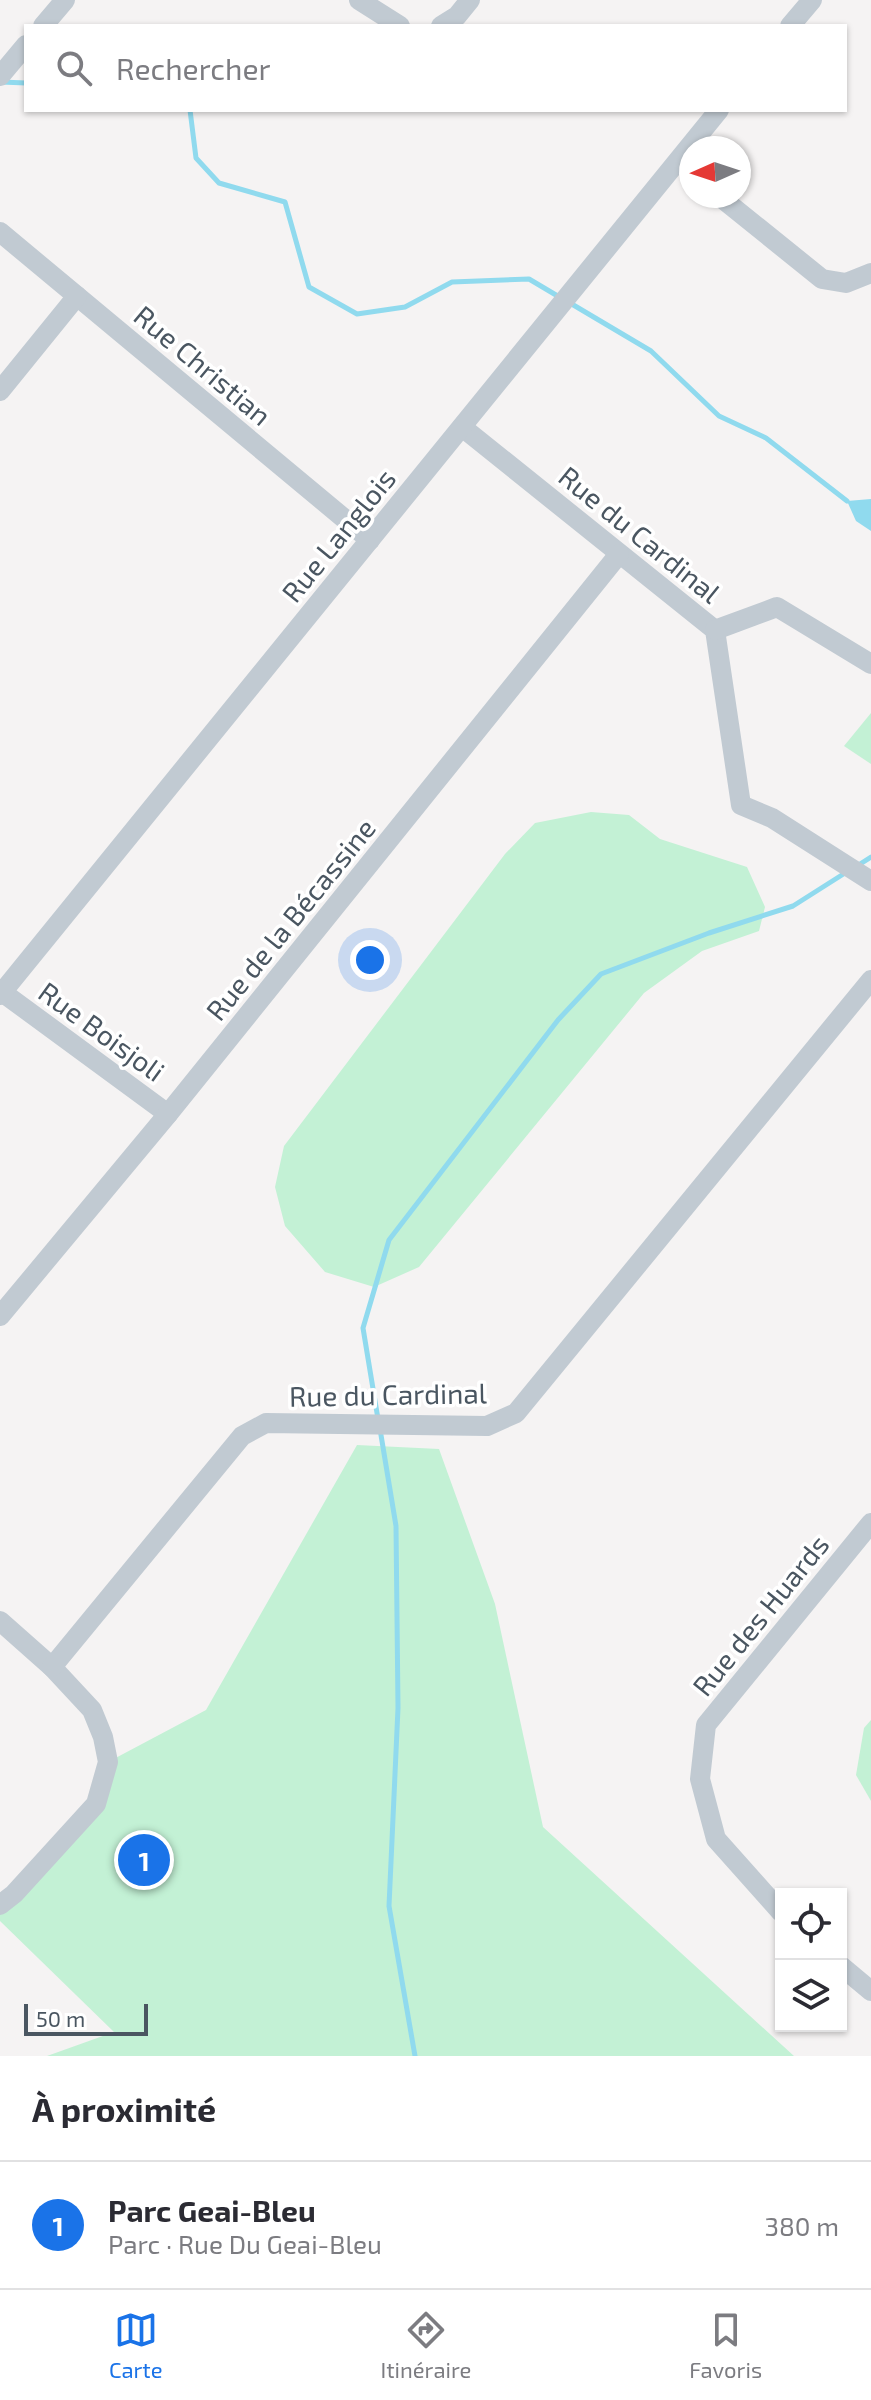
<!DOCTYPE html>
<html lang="fr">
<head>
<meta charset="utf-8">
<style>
	body { margin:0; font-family:"Exo 2",sans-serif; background:#f2f2f3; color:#2b2b33 }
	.controls { position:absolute; right:24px; bottom:24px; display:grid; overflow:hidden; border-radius:0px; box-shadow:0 2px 6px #0004 }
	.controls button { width:72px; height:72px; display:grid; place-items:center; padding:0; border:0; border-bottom:2px solid #e1e1e2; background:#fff; color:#2b2b33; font:40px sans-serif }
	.compass { position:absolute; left:679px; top:136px; width:72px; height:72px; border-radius:50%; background:#fff; box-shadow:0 2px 6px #0004; rotate:267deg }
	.scale { position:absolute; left:24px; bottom:20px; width:124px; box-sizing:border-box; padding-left:8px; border:4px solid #4a5661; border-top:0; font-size:22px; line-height:28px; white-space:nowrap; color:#4a5661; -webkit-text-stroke:6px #fff; paint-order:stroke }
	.you { position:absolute; left:370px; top:960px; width:28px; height:28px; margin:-20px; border:6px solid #fff; border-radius:50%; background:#1a73e8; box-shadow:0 0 0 12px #1a73e833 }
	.badge { display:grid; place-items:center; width:52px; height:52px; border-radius:50%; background:#1a73e8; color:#fff; font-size:26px; font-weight:700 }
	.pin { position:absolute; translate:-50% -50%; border:4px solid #fff; box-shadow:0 2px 8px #0006 }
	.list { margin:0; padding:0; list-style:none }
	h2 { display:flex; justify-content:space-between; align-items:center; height:104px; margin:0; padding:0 32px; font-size:34px }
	h2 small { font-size:26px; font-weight:400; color:#7c7c81 }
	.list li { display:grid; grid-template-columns:52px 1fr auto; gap:24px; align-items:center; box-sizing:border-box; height:128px; padding:0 32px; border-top:2px solid #e1e1e2 }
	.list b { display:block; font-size:30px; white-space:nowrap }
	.list p { margin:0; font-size:26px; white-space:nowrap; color:#7c7c81 }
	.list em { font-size:26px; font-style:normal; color:#7c7c81 }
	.icon { flex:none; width:44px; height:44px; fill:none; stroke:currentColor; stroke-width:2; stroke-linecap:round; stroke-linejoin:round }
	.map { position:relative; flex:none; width:871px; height:2056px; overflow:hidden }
	.search { position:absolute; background:#fff; box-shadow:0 2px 6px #0004; left:24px; right:24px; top:24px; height:88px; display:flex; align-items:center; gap:20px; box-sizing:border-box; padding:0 28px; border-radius:0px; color:#7c7c81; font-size:30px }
	.sheet { height:232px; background:#fff }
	nav { display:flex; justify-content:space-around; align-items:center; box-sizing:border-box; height:112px; border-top:2px solid #e1e1e2; background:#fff; font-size:22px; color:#7c7c81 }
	nav a { display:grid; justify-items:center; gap:4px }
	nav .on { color:#1a73e8 }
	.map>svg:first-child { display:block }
	.green { fill:#c3f1d5 }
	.water { fill:#90daee }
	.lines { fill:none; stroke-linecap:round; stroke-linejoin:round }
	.stream { stroke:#90daee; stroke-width:5 }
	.minor { stroke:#c1cad2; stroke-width:20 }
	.labels { text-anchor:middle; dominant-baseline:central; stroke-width:7; stroke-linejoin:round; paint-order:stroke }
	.street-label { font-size:28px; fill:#4a5661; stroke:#fff }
</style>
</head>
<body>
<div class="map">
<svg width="871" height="2056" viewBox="0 0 871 2056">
	<rect width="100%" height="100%" fill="#f5f3f3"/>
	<g class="green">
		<path d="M871,713V764L844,746Z"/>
		<path d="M591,812L629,815L660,839L747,867L765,907L759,931L702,951L644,993L419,1267L374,1287L325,1272L285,1226L275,1187L284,1146L505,854L535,823Z"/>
		<path d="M357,1445L439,1449L495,1604L543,1827L794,2056H47L114,2032L0,1921V1905L96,1804L108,1762L206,1710Z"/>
		<path d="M871,1720V1801L856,1775L864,1728Z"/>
	</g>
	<path class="water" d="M871,499V531L856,521L847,501Z"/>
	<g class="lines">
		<g class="stream">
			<path d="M1,82L26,83"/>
			<path d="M190,110L196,158L219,183L285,202L309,287L357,314L405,307L452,282L529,279L561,298"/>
			<path d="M570,303L651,351L719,416L766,438L847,501"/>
			<path d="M857,866L871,857"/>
			<path d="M378,1419L363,1328L389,1240L558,1020L601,974L709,933L793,906L845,873"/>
			<path d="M380,1429L396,1526L398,1708L389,1906L415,2056"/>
		</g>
		<g class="minor">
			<path d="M359,0L400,26"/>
			<path d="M43,26L65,0"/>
			<path d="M441,26L457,16L470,0"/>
			<path d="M790,26L812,0"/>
			<path d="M0,76L26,45"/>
			<path d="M719,196L822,279L846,283L871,273"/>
			<path d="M0,232L370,540"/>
			<path d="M0,391L77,296"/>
			<path d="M462,427L715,630L741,805L772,818L871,881"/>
			<path d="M715,630L777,607L871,664"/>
			<path d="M2,992L168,1114"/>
			<path d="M0,995L719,110"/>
			<path d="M0,1316L168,1114L619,554"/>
			<path d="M0,1621L52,1667L92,1710L103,1737L108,1762L96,1804L14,1894L0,1905"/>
			<path d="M52,1667L242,1436L266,1423L487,1426L516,1413L871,980"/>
			<path d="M781,1912L716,1839L700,1779L706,1725L871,1523"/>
			<path d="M841,1966L871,1991"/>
		</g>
	</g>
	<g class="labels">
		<g class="street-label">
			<text transform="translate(203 365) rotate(40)">Rue Christian</text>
			<text transform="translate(640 534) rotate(39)">Rue du Cardinal</text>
			<text transform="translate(338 535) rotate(-51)">Rue Langlois</text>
			<text transform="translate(290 919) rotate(-51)">Rue de la Bécassine</text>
			<text transform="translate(102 1031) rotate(36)">Rue Boisjoli</text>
			<text transform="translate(388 1394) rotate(-1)">Rue du Cardinal</text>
			<text transform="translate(760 1615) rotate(-51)">Rue des Huards</text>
		</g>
	</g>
</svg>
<div class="controls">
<button><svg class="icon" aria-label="locate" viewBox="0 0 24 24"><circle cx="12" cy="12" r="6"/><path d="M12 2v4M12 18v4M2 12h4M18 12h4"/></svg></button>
<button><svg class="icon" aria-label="layers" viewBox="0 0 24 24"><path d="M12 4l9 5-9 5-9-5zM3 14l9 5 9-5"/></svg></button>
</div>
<svg class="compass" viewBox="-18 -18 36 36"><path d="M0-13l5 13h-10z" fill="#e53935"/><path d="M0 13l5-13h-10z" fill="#7c7c81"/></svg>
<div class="scale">50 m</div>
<div class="you"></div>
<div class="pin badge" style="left:144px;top:1860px">1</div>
<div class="search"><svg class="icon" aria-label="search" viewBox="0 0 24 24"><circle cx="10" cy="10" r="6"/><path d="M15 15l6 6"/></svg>Rechercher</div>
</div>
<section class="sheet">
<h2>À proximité<small></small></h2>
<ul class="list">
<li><span class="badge">1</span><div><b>Parc Geai-Bleu</b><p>Parc · Rue Du Geai-Bleu</p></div><em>380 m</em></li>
</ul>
</section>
<nav>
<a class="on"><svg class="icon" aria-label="map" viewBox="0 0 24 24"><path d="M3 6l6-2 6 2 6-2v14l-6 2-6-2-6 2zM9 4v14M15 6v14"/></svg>Carte</a>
<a><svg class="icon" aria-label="directions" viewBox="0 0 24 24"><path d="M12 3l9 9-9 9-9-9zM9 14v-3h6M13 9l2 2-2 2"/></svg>Itinéraire</a>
<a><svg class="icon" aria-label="saved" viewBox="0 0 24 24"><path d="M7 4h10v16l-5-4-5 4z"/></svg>Favoris</a>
</nav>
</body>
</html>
